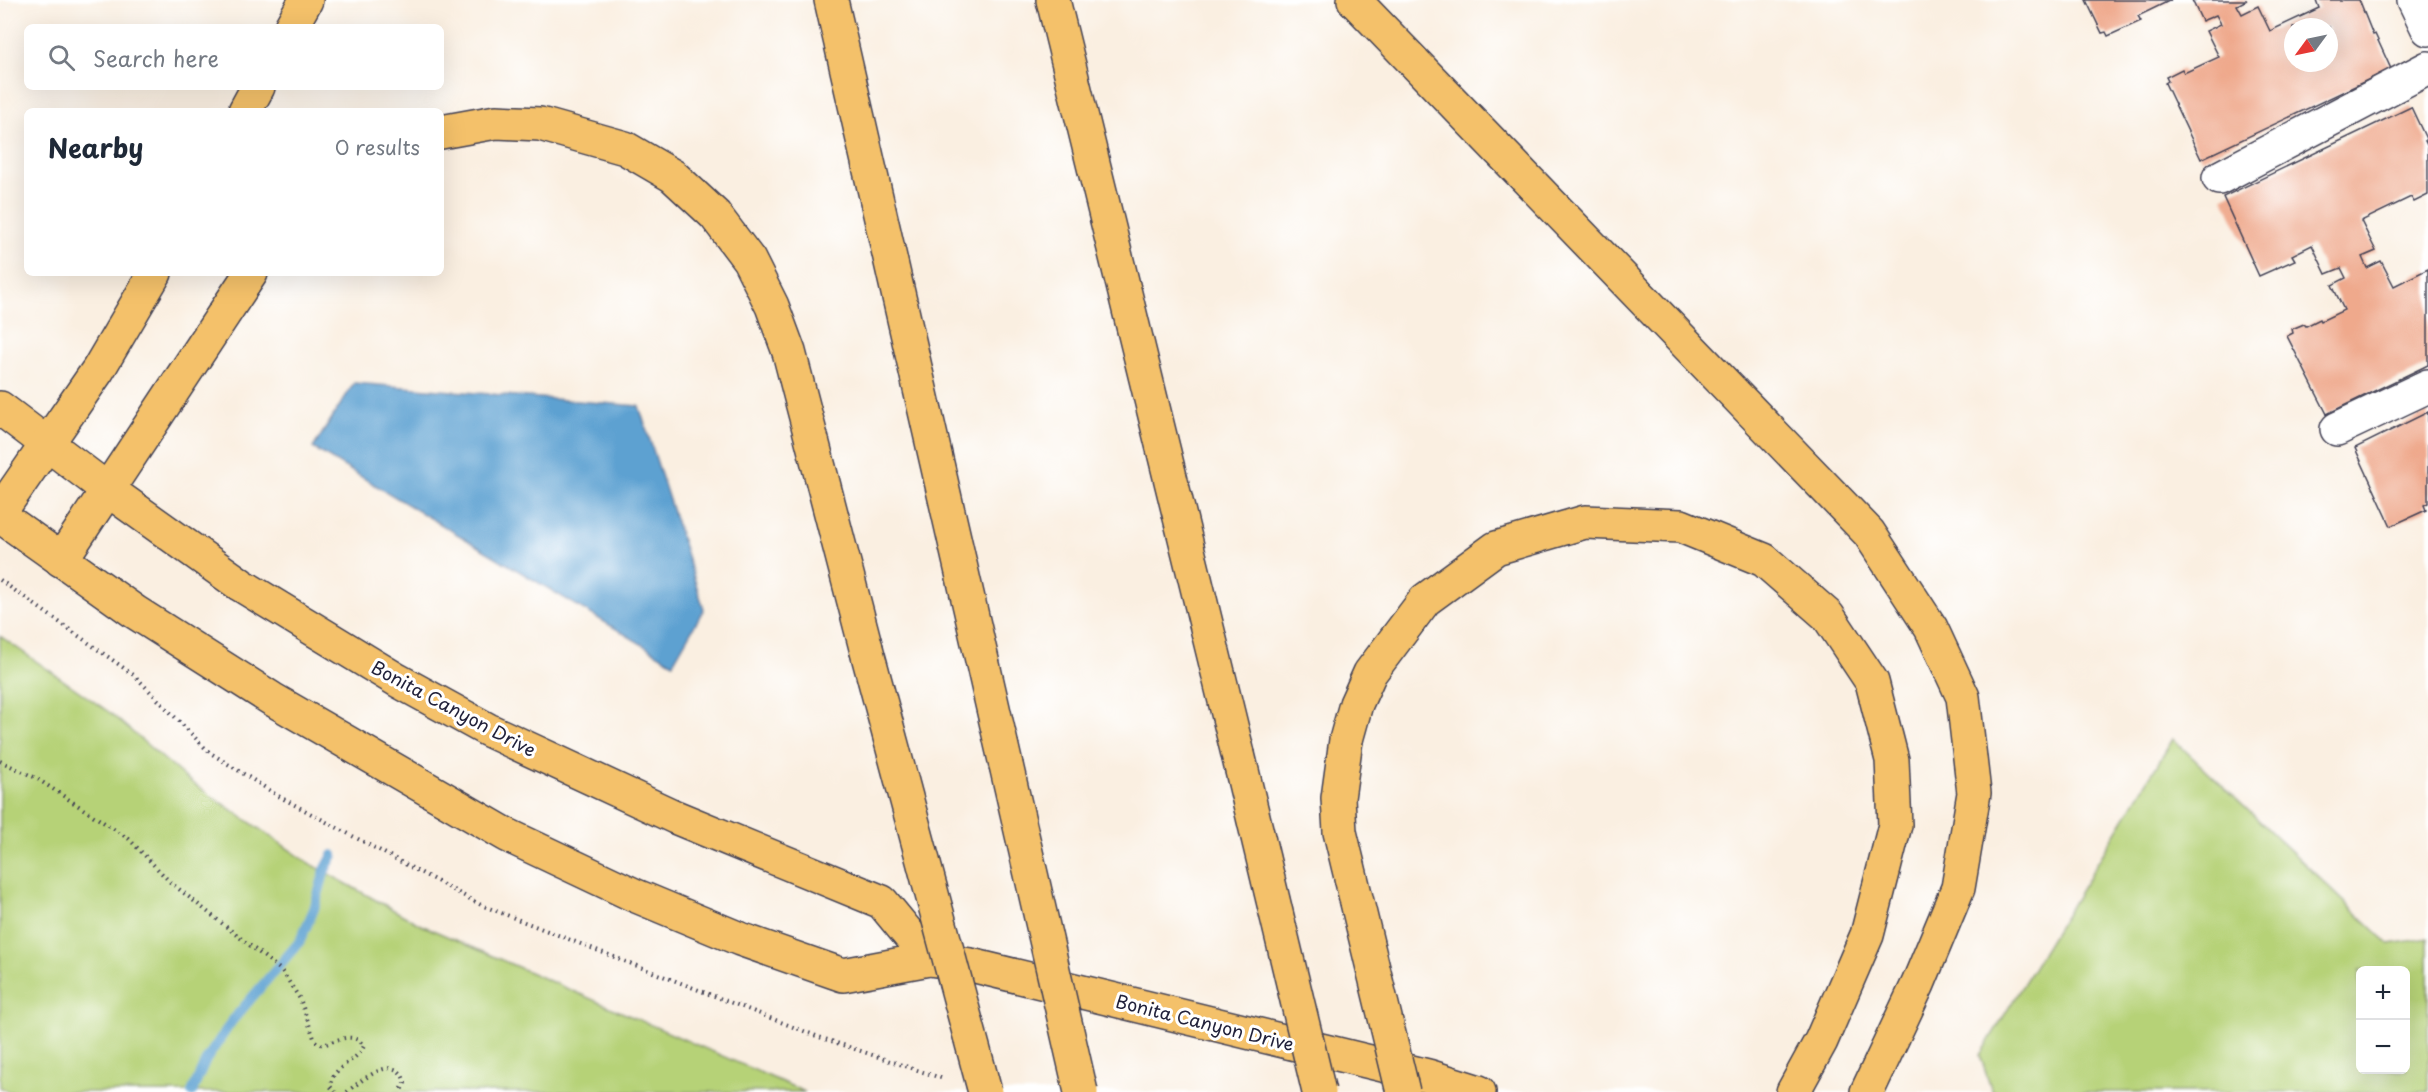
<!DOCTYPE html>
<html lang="en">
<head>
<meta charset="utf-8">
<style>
	body { margin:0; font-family:"Playpen Sans",sans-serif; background:#f2f2f3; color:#1f2937 }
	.controls { position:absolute; right:18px; bottom:18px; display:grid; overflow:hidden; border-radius:9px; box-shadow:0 6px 24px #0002 }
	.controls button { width:54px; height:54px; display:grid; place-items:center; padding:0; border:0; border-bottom:2px solid #e0e1e3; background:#fff; color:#1f2937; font:30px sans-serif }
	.compass { position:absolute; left:2284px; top:18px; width:54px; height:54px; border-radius:50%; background:#fff; box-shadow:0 6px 24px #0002; rotate:237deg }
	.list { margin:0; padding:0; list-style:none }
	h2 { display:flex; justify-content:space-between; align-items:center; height:78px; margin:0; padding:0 24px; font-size:26px }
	h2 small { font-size:20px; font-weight:400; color:#747a83 }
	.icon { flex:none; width:33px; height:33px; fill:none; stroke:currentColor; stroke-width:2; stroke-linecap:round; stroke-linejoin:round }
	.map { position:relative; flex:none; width:2428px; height:1092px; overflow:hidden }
	.search { position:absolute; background:#fff; box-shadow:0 6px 24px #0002; left:24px; top:24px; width:420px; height:66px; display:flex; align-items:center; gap:15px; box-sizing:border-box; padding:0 21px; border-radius:9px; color:#747a83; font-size:22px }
	.panel { position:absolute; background:#fff; box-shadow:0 6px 24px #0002; left:24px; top:108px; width:420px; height:168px; border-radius:9px }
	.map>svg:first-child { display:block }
	.green { fill:#b6d277; stroke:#6c7a59; stroke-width:1.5; fill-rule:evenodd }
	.water { fill:#5da1d1; stroke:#406286; stroke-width:1.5 }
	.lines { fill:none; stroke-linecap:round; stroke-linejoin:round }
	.stream { stroke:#5da1d1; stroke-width:10 }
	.building { fill:#efa98c; fill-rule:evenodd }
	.street-casing { stroke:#424154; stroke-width:36 }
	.primary-casing { stroke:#424154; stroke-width:36 }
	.highway-casing { stroke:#424154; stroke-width:36 }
	.path { stroke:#424154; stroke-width:4; stroke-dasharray:1.5 4.5; stroke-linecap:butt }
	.street { stroke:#fff; stroke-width:33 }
	.primary { stroke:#f4c16a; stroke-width:33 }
	.highway { stroke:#f4c16a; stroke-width:33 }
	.highway-bridge-casing { stroke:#424154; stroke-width:36; stroke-linecap:butt }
	.highway-bridge { stroke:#f4c16a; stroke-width:33 }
	.labels { text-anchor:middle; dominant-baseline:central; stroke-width:6; stroke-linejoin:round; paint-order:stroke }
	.street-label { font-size:18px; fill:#22223b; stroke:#fff }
</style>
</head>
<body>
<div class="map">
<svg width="2428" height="1092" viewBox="0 0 2428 1092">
	<rect width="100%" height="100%" fill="#fff"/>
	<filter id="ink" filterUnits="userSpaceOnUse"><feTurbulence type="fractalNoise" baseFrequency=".0167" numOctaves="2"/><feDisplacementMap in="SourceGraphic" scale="12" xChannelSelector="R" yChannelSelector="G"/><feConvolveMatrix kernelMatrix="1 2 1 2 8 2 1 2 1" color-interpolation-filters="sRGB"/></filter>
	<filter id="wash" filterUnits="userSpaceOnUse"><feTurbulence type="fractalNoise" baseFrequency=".008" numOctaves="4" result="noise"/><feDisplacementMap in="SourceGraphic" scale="24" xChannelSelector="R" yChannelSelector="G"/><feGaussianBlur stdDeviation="1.35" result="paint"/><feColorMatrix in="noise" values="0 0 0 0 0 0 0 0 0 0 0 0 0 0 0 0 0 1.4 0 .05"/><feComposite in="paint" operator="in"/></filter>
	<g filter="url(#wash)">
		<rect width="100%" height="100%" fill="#faefe1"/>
		<g class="green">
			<path d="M0,636L109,712L187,779L309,863L419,924L805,1092H8L0,1087Z"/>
			<path d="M2173,739L2389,944L2428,938V1092H1992L1980,1055ZM2360,970H2406V1070H2360Z"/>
		</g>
		<path class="water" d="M354,383L639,406L704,609L673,663L313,448Z"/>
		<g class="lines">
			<path class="stream" d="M192,1092L206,1060L232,1021L300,941L314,909L325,870L333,855"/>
		</g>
		<g id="blocks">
			<g class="building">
				<path d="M2086,0H2171L2138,16L2141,21L2108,36L2106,32L2102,33Z"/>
				<path d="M2192,0H2247L2237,5L2242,14L2258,6L2270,31L2319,8L2316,0H2359L2373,35L2375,34L2391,69L2201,159L2165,83L2168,81L2166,77L2182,69L2184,73L2219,57L2206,31L2221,24L2216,15L2202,21ZM2293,27H2329V63H2293Z"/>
				<path d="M2411,107L2427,141H2425L2428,147V195L2414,202L2411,197L2361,221L2376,251L2362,257L2367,268L2381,261L2394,286L2428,269V365L2327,414L2287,336L2293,333L2292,329L2304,324L2306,326L2320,319L2321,321L2344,310L2332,285L2346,278L2341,268L2326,274L2312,245L2292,255L2295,260L2259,276L2223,197Z"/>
				<path d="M2428,412V503L2424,505L2426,510L2391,526L2355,448Z"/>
			</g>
		</g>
	</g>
	<g filter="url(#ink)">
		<use href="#blocks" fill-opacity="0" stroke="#424154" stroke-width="1.5"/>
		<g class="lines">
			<defs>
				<g id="street">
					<path d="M2414,0L2428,29"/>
					<path d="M2219,178L2428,68"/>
					<path d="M2337,429L2428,386"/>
				</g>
				<g id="primary">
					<path d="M0,408L108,490L241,585L397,680L488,730L675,817L882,902L929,959"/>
					<path d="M0,516L135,612L272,699L507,835L634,895L740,939L843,975L929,959L971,965L1428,1076L1479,1092"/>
				</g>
				<g id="highway">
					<path d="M831,0L1006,765"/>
					<path d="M1053,0L1238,754"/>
					<path d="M1354,0L1869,533L1931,628L1963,697L1974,793L1958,888L1918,984L1867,1092"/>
					<path d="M291,27L306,0"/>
					<path d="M245,111L258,87"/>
					<path d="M441,132L496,122L540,124L625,148L673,176L715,215L749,260L772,306L789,352L866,648"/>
					<path d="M0,512L98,370L155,273"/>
					<path d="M61,560L251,273"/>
					<path d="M1346,740L1356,704L1370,673L1425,600L1496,548L1585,522L1681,526L1764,560L1828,616L1872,682L1892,760L1895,825L1867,935L1821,1041L1793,1092"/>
				</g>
			</defs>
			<use href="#street" class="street-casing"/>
			<use href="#primary" class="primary-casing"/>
			<use href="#highway" class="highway-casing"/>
			<g class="path">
				<path d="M0,580L135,676L209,752L280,797L481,905L819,1037L944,1079"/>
				<path d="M0,761L36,778L129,839L170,882L282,971L300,999L315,1041L323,1045C338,1040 353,1031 364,1046C356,1063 333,1065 330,1086L335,1092"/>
				<path d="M347,1092C363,1079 397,1051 405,1083L400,1092"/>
			</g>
			<use href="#street" class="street"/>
			<use href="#primary" class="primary"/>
			<use href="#highway" class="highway"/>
			<defs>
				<g id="highway-bridge">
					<path d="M866,648L985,1092"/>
					<path d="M1346,740L1338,798L1340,832L1403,1092"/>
					<path d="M1238,754L1319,1092"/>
					<path d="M1006,765L1081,1092"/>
				</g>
			</defs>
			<use href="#highway-bridge" class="highway-bridge-casing"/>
			<use href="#highway-bridge" class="highway-bridge"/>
		</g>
	</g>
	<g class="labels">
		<g class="street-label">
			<text transform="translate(454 708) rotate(28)">Bonita Canyon Drive</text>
			<text transform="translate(1205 1022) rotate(14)">Bonita Canyon Drive</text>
		</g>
	</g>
</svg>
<div class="controls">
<button>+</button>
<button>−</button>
</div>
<svg class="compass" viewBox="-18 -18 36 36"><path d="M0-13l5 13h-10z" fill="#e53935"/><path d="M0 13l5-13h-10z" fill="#747a83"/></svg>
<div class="search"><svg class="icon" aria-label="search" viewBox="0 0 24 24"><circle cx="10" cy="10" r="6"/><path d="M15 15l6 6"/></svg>Search here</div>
<section class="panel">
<h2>Nearby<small>0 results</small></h2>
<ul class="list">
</ul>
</section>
</div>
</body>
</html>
